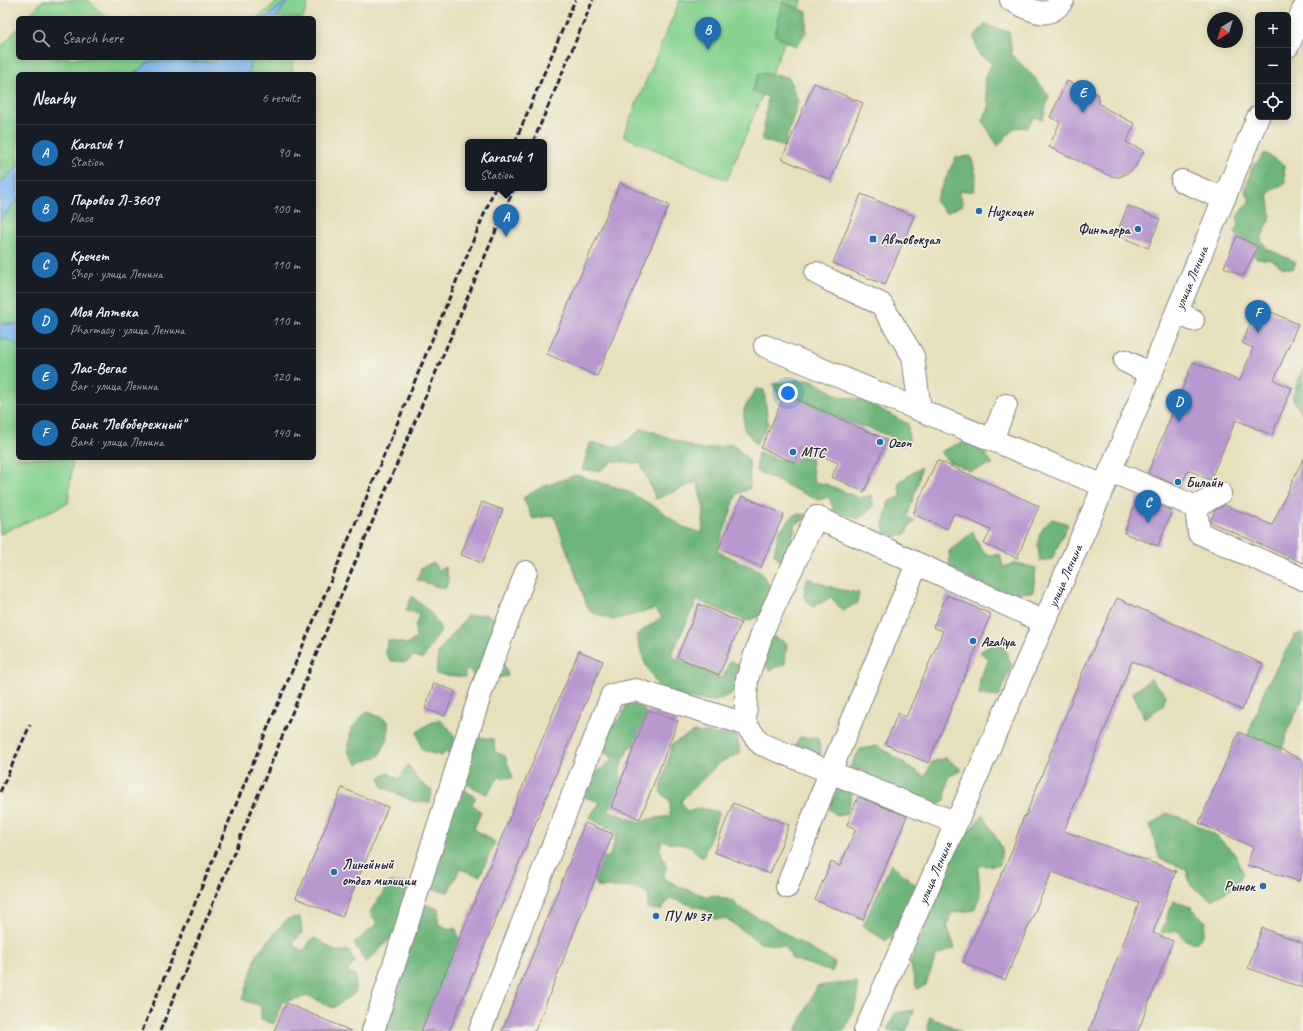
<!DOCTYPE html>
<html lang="en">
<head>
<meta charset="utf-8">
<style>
	body { margin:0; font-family:Caveat,sans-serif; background:#242831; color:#f1f3f6 }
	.controls { position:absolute; right:12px; top:12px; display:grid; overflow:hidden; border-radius:6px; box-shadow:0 2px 10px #0003 }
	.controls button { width:36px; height:36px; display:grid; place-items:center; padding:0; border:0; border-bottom:1px solid #363941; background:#171b24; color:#f1f3f6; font:20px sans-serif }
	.compass { position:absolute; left:1207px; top:12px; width:36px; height:36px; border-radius:50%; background:#171b24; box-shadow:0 2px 10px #0003; rotate:218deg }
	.you { position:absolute; left:788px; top:393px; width:14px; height:14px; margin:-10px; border:3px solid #fff; border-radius:50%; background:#1a73e8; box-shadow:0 0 0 6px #1a73e833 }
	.badge { display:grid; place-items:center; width:26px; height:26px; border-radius:50%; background:#1f6fb2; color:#fff; font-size:13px; font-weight:700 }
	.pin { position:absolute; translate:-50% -33px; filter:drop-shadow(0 1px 2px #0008) }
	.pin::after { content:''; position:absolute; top:21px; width:14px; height:12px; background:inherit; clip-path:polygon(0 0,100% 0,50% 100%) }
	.popup { position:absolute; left:465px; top:139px; width:82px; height:52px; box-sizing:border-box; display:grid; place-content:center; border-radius:6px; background:#171b24; filter:drop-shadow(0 1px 3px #0005); font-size:13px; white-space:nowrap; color:#9ea1a6 }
	.popup b { font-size:15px; color:#f1f3f6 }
	.popup::after { content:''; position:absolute; left:50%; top:100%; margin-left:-8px; border:8px solid transparent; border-top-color:#171b24 }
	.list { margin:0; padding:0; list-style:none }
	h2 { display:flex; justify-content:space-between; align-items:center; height:52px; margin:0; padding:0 16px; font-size:17px }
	h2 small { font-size:13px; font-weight:400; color:#9ea1a6 }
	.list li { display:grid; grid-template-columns:26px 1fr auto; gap:12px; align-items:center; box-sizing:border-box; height:56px; padding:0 16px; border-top:1px solid #363941 }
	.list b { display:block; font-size:15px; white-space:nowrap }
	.list p { margin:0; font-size:13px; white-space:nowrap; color:#9ea1a6 }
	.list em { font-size:13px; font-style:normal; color:#9ea1a6 }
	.icon { flex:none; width:22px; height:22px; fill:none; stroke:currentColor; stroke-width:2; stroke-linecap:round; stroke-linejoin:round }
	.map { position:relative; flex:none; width:1303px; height:1031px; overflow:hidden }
	.search { position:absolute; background:#171b24; box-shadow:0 2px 10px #0003; left:16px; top:16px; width:300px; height:44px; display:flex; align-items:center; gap:10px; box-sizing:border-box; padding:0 14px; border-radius:6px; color:#9ea1a6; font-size:15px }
	.panel { position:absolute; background:#171b24; box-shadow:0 2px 10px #0003; left:16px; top:72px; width:300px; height:388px; border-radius:6px }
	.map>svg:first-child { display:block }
	.green { fill:#88d391; stroke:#557a66 }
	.forest { fill:#6eb57b; stroke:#486c5b }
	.water { fill:#81bcf3; stroke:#526f97 }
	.building { fill:#b799d0 }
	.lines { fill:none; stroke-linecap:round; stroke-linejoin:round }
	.minor-casing { stroke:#84817c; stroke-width:24 }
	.major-casing { stroke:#84817c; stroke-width:24 }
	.minor { stroke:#fff; stroke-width:22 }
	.major { stroke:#fff; stroke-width:22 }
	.rail { stroke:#22223b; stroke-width:3; stroke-dasharray:6 3; stroke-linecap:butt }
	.poi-dot { fill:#1f6fb2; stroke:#f7f3e8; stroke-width:1.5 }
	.labels { text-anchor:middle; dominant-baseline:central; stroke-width:3; stroke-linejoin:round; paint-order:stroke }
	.poi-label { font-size:14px; font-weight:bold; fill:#22223b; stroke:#f7f3e8; text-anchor:start }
	.street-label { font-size:14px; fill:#22223b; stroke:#f7f3e8 }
</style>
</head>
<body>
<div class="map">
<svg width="1303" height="1031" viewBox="0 0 1303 1031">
	<rect width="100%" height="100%" fill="#f7f3e8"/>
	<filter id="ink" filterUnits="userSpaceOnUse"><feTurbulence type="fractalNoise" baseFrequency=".025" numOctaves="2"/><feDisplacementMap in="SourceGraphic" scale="8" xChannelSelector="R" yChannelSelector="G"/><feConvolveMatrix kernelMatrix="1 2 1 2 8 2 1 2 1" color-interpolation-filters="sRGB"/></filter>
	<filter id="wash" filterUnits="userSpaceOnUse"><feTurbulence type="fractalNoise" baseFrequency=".012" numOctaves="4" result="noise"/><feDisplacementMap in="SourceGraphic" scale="16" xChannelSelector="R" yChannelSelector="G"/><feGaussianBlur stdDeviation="0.9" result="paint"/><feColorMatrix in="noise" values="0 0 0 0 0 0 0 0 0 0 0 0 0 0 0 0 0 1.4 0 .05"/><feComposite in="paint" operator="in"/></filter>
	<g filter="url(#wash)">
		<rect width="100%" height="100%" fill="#e6e0bd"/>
		<g class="green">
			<path d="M43,0H88L107,18H27Z"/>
			<path d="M279,0H288L266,18H257Z"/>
			<path d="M289,0H309L303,18H276Z"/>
			<path d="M680,0H802L727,180L623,136Z"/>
			<path d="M18,28V58H218L213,62L150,61L134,74H18V165L0,184V48Z"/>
			<path d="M251,58H292L293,74H248Z"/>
			<path d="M18,199V324L0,323V221Z"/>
			<path d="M0,339H7L18,345V458H73L68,503L0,534Z"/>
		</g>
		<g class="forest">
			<path d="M783,2L807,12L806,32L796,47L775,35Z"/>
			<path d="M985,25L1009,32L1012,55L1034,77L1049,96L1043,119L1034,117L1028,127L1014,128L998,146L982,120L989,108L984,79L992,63L979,55L974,37Z"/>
			<path d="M759,73L788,77L798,101L784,147L762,140L768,97L752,91Z"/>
			<path d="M1265,153L1284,165L1285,183L1268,193L1271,215L1261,240L1266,248L1296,262L1293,269L1282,267L1272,260L1256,258L1250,250L1239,241L1235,231L1239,225L1237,216L1250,200L1245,191L1252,168Z"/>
			<path d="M971,156L976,175L974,191H959L963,205L946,213L935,201L956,157Z"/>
			<path d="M1303,369V412H1301L1292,398Z"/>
			<path d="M795,380H812L838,396L865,401L908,424L909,444L898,446L890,436L779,398L773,384Z"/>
			<path d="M756,389L764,390L768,424L756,444L744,429V409Z"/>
			<path d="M643,428L701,450L733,444L749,460L750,488L737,494L717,551L760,571L777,596L767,614L746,621L697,600L671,656L722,678L730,661L746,667L741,689L716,701L683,698L660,690L645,663L636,635L662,617L655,609L613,620L589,611L554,515L533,519L523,498L542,487L576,475L625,490L657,508L683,527L702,533L704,509L697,482L656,499L641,464L613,461L600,471L582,470L590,443L618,447Z"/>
			<path d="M964,441L981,448L993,464L970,471L948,461L940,452Z"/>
			<path d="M758,452L780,460L811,457L814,482L825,484L860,498L871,495L874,507L858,519L834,511L829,497L818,500L756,471Z"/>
			<path d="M921,467L918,484L907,517L915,521L908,528L906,534L889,539L883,527L889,501L901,497L898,483Z"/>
			<path d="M795,514L813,515L796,524L792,537L801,554L786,568L774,553L779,531Z"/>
			<path d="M1052,519L1068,524L1052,559L1040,561C1037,541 1036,533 1052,519Z"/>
			<path d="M973,532L981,550L989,555L1000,554L1003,567L1017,563L1036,568L1033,592L1015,593L1018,606L950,568L949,551Z"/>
			<path d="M434,563L438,570L445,567L449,581L445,589L417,580L422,567Z"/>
			<path d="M807,578L837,589L859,593L857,603L843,611L831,597L813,607L804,597Z"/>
			<path d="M412,596L432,614L441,630L423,659L414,656L406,662L391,661L385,652L388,640L408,644L416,638L415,627L420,613L406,611Z"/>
			<path d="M486,614L499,621L500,652L508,676L474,681L472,672L465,669V677L436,674L438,653L467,616Z"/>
			<path d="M1303,633V698L1288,730L1279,759L1245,743L1266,686L1295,635Z"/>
			<path d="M767,634L787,643L785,664L769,670L760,661Z"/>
			<path d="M1000,639L1012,665L998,697L979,695L980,677L989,659L980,652Z"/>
			<path d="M1151,679L1166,695L1163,706L1144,718L1133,692Z"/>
			<path d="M627,703L643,708L649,719L641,744L629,747L620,768L622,793L608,810L640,823L650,819L670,816V801L660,792L672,744L694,732L737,735L740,753L719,763L681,801L687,812L700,808L719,812L703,858L689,846L662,841L660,849L667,868L662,877L680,887L708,897L713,895L733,901L740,908L770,924L807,947L835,963L832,972L792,959L786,946L760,943L727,919H714L709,911L670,898L661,910L647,908L649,895L638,888L598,887L590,872L597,856L609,858L617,833L589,818L600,802L578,795L588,780L613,759L598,746L600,731C618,722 620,723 627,703Z"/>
			<path d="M367,711L388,721V738L379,756L357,764L348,751L351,729Z"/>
			<path d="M439,719C454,733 459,736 451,757L446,752L441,756L422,750L417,732L427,725Z"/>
			<path d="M475,737L494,739L495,752L505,756L513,778L499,777L487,794L466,784L469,776L462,778Z"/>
			<path d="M800,737L818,738L821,754L806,759L792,752Z"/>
			<path d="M878,746L925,777L932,762L946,758L962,770L948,777L945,800L930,810L869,791L864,770L849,769L860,749Z"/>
			<path d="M408,765L418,781L432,791L430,803L412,801L383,787L379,778L388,773L399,779Z"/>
			<path d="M854,786L847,813L838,816L829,809L837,789Z"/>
			<path d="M461,787L476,798L472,803L481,812L474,829L495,842L480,876L460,869L448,892L431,889L441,861L437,846L449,830L441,825Z"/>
			<path d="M1166,813L1185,819L1214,834L1236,855L1243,873L1236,886L1212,900L1191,886L1186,869L1160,859L1150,826Z"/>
			<path d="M983,815L1002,848L1000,865L978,866L980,896L974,910L952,913L947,926L955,948L936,956L926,985L917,989L910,963L959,842Z"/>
			<path d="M891,864L917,886L900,926L886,941L863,926Z"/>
			<path d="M390,882L412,884L411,900L439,909L438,924L447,928L456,929L463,951L427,1031H388L385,1022L388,1009L402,984L397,975L399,930L366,963L354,943L377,924L370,912Z"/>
			<path d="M1173,901L1191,907L1206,922L1204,934L1196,943L1185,940L1178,931L1161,933Z"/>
			<path d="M300,917L302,933L292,944L304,952L310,941L315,938L335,951H349L355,963L347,971L356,976L355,993L333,1008L309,996L282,1002L274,1024L261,1019V1006L243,1000L257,954L287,919Z"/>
			<path d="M857,982L858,999L844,1031H796L817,986Z"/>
			<path d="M914,1010L906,1031H887L895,1013Z"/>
			<path d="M929,1017L962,1031H928Z"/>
		</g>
		<g class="water">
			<path d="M288,0H289L276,18H266Z"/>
			<path d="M218,58H251L248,74H134L150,61L213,62Z"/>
			<path d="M18,165V199L0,221V184Z"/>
			<path d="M0,324H18V345L7,339H0Z"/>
		</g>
		<g id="blocks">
			<g class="building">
				<path d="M1067,81L1097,94L1099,103L1105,108L1135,124L1126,142L1144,151L1135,167L1128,173L1119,177L1110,176L1049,147L1060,122L1050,117Z"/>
				<path d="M814,83L863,103L831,180L782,159Z"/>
				<path d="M620,183L669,205L597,376L547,354Z"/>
				<path d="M861,194L914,216L885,285L833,263Z"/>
				<path d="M1128,206L1160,219L1148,248L1116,235Z"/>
				<path d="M1237,236L1258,247L1243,276L1224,267Z"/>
				<path d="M1258,306L1298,324L1274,380L1292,388L1272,435L1236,420L1210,480L1188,470L1181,487L1148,473L1193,362L1240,381L1253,348L1242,343Z"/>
				<path d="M785,394L887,440L864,492L832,477L838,463L801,447L795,463L761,448Z"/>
				<path d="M1303,459V563L1210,522L1215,510L1225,505L1272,525Z"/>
				<path d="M937,460L1039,506L1017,558L984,544L991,530L954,513L947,529L913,514Z"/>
				<path d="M742,496L784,514L761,567L719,548Z"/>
				<path d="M1138,496L1172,511L1158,546L1124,533Z"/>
				<path d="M482,502L503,510L482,563L461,555Z"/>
				<path d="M947,595L991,614L928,763L885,744L898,713L906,717L943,631L933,627Z"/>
				<path d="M1117,598L1263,664L1242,710L1132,661L1064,831L1176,871L1153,933L1173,941L1138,1031H1089L1139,903L1052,872L1005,980L963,962L1011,853L1024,816L1025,817L1086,664Z"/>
				<path d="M699,604L741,623L719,675L677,657Z"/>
				<path d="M579,651L603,661L449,1031H421Z"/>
				<path d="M434,683L455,691L445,716L425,709Z"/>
				<path d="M648,710L678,721L640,819L611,807Z"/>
				<path d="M1239,732L1303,760V869L1299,881L1247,865L1253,847L1199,823Z"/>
				<path d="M342,788L388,807L342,917L296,898Z"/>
				<path d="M858,797L907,816L863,920L815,900L831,862L840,866L856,829L847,825Z"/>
				<path d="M733,803L789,825L770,874L714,852Z"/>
				<path d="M585,823L613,834L535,1031H502Z"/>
				<path d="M1262,928L1303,943V988L1248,968Z"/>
				<path d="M286,1003L351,1031H274Z"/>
			</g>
		</g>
	</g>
	<g filter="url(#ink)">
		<use href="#blocks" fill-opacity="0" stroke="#84817c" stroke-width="1"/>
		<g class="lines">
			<defs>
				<g id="minor">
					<path d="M1011,0C1030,9 1047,23 1063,0"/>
					<path d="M1182,181L1224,199"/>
					<path d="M816,273L831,281L881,304L913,356L920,410"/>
					<path d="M1177,312L1193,320"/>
					<path d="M765,346L1104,486"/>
					<path d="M1125,361L1151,374"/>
					<path d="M992,439L1006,405"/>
					<path d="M1111,471L1196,507L1220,493"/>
					<path d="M1196,507L1199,533L1303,579"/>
					<path d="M956,823L761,744L745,724L747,679L764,628L816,517L1044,622"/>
					<path d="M787,887L830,772L917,564"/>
					<path d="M373,1031L481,692L526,572"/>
					<path d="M480,1031L612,695L636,690L745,724"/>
				</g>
				<g id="major">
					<path d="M1288,46L1303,10"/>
					<path id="s1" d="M865,1031L1104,486L1258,117"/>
				</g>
			</defs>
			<use href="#minor" class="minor-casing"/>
			<use href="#major" class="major-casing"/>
			<use href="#minor" class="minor"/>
			<use href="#major" class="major"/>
			<g class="rail">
				<path d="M515,142L575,0"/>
				<path d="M533,142L593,0"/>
				<path d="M0,792L30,725"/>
				<path d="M142,1031L271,720L365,501L495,188"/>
				<path d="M160,1031L326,631L514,188"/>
			</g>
		</g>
	</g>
	<g class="poi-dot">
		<circle cx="979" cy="211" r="4"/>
		<circle cx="1138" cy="229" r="4"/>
		<rect x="869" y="235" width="8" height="8" rx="2"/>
		<circle cx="880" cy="442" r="4"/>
		<circle cx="793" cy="452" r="4"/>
		<circle cx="1178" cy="482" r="4"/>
		<circle cx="973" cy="641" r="4"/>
		<circle cx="334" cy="872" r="4"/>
		<circle cx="1263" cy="886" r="4"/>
		<circle cx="656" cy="916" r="4"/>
	</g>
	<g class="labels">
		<g class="poi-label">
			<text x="987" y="211">Низкоцен</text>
			<text x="1130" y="229" text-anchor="end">Финтерра</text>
			<text x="881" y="239">Автовокзал</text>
			<text x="888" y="442">Ozon</text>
			<text x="801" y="452">МТС</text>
			<text x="1186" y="482">Билайн</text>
			<text x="981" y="641">Azaliya</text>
			<text x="342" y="864">Линейный<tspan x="342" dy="16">отдел милиции</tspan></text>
			<text x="1255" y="886" text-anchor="end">Рынок</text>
			<text x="664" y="916">ПУ № 37</text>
		</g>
		<g class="street-label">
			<text stroke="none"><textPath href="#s1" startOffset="821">улица Ленина</textPath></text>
			<text stroke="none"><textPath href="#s1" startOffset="497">улица Ленина</textPath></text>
			<text stroke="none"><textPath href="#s1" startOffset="173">улица Ленина</textPath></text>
		</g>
	</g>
</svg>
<div class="controls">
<button>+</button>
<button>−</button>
<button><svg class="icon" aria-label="locate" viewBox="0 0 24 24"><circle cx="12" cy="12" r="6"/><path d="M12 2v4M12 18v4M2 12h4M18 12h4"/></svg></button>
</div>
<svg class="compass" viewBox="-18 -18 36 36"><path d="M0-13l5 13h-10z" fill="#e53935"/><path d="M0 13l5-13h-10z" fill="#9ea1a6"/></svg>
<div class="you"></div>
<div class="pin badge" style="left:506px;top:237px">A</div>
<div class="popup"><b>Karasuk 1</b>Station</div>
<div class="pin badge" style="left:708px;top:50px">B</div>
<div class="pin badge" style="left:1148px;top:523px">C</div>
<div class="pin badge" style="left:1179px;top:422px">D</div>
<div class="pin badge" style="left:1083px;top:113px">E</div>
<div class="pin badge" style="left:1258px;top:333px">F</div>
<div class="search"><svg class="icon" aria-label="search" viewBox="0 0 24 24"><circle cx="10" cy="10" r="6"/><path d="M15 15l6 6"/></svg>Search here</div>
<section class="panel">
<h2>Nearby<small>6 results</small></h2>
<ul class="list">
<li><span class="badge">A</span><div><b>Karasuk 1</b><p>Station</p></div><em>90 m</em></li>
<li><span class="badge">B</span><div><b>Паровоз Л-3609</b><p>Place</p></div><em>100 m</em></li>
<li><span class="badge">C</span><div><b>Кречет</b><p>Shop · улица Ленина</p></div><em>110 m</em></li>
<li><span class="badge">D</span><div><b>Моя Аптека</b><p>Pharmacy · улица Ленина</p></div><em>110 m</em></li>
<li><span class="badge">E</span><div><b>Лас-Вегас</b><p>Bar · улица Ленина</p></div><em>120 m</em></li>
<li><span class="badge">F</span><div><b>Банк &quot;Левобережный&quot;</b><p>Bank · улица Ленина</p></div><em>140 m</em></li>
</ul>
</section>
</div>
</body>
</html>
